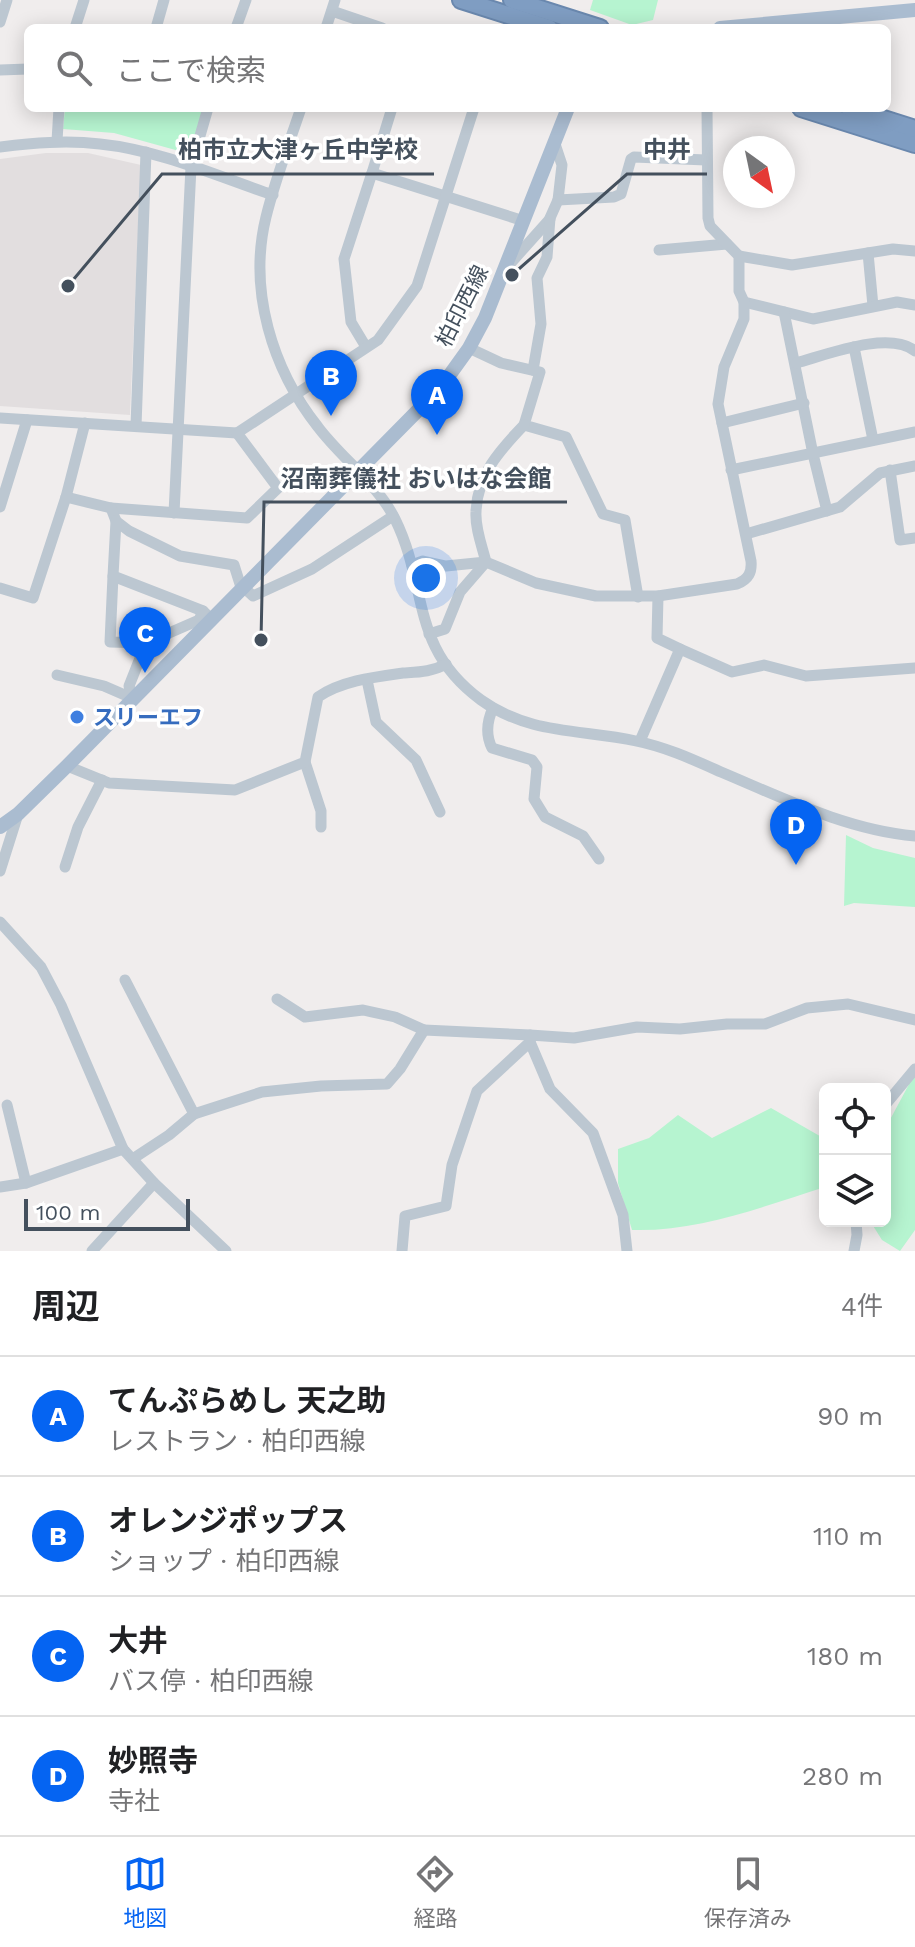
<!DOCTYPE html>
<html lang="ja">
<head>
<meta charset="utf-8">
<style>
	body { margin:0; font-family:"Work Sans","Noto Sans JP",sans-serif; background:#f6f6f6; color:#202124 }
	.controls { position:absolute; right:24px; bottom:24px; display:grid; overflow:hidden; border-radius:12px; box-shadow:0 4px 20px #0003 }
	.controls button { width:72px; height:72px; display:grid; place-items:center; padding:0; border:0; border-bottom:2px solid #e0e0e0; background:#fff; color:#202124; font:40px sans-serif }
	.compass { position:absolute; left:723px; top:136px; width:72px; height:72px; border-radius:50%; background:#fff; box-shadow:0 4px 20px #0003; rotate:147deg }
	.scale { position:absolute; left:24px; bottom:20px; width:166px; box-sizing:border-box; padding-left:8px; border:4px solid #44505d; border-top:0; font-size:22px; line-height:28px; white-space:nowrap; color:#44505d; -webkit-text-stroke:6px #fff; paint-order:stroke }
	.you { position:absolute; left:426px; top:578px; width:28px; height:28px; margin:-20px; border:6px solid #fff; border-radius:50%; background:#1a73e8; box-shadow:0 0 0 12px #1a73e833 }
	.badge { display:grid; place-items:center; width:52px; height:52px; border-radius:50%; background:#0564f2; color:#fff; font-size:26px; font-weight:700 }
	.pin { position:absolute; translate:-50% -66px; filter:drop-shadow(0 2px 4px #0008) }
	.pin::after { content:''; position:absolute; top:42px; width:28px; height:24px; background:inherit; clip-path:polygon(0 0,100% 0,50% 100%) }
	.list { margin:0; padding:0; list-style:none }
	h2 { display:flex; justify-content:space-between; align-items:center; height:104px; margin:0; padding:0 32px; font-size:34px }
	h2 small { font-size:26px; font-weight:400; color:#757577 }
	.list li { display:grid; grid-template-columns:52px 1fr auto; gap:24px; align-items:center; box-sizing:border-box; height:120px; padding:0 32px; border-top:2px solid #e0e0e0 }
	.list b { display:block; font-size:30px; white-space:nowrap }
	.list p { margin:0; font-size:26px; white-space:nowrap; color:#757577 }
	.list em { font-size:26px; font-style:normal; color:#757577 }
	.icon { flex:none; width:44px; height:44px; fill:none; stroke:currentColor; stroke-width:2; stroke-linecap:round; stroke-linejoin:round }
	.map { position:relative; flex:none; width:915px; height:1251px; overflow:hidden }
	.search { position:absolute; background:#fff; box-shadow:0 4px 20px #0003; left:24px; right:24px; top:24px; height:88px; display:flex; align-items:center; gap:20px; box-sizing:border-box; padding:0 28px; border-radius:12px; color:#757577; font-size:30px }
	.sheet { height:584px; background:#fff }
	nav { display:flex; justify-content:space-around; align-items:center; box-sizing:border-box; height:112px; border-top:2px solid #e0e0e0; background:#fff; font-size:22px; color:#757577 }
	nav a { display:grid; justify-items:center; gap:4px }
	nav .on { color:#0564f2 }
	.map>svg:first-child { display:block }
	.education { fill:#e2dedf }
	.green { fill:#b6f4d0 }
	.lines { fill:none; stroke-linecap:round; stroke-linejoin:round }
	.highway-casing { stroke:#6a88ae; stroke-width:20 }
	.minor { stroke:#bcc7d1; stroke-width:11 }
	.major { stroke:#aabcd0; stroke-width:14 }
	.highway { stroke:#7f9dc2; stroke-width:16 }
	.shop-dot { fill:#3f7fe0; stroke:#fff; stroke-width:3 }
	.labels { text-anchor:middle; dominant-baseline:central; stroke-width:7; stroke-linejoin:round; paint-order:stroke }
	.street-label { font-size:22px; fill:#44505d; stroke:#fff }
	.shop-label { font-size:22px; font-weight:bold; fill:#366cbe; stroke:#fff; text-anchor:start }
	.leader { fill:none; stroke:#44505d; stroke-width:3 }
	.callout-dot { fill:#44505d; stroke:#fff; stroke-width:3 }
	.callout-label { font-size:24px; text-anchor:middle; font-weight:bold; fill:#44505d; stroke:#fff; stroke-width:7; stroke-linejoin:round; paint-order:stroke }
</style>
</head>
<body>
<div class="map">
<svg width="915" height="1251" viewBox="0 0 915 1251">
	<rect width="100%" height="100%" fill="#f0eded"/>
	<path class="education" d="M46,153H88L141,165L130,415L0,406V159Z"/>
	<g class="green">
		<path d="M593,0H658L653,20L632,25L590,10Z"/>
		<path d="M65,108H204L190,154L114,133L63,129Z"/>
		<path d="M846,835L873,848L915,858V907L854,903L844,906Z"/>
		<path d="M915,1073V1230L900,1251L882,1240L870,1221H885V1129Z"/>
		<path d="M771,1108L825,1139V1187C762,1207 698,1232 632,1230L618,1183V1149L649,1138L678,1115L712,1138Z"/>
	</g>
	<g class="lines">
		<defs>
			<g id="highway">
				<path d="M461,0L549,28"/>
				<path d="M512,0L600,28"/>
				<path d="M801,108L915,144"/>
				<path d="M849,108L915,129"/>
			</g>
		</defs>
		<use href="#highway" class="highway-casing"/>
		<g class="minor">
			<path d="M332,11L382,28"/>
			<path d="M0,22L7,0"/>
			<path d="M75,28L84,0"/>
			<path d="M156,28L164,0"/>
			<path d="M236,28L246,0"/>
			<path d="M326,28L335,0"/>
			<path d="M0,70L28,69"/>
			<path d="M301,108C289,144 275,180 266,217C248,290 272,369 318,427C342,459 377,483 395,519C429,588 409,647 481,700C530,735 581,729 636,741C666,747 694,760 721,772C783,798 847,830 915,836"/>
			<path d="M392,108L372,173L524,221"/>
			<path d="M57,141L59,108"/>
			<path d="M554,141L562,165L558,200L614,197L621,194L631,159L634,157L706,160"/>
			<path d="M0,147C33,143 66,140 100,144C159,150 217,176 273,195"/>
			<path d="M659,250L727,244"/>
			<path d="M868,253L873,306"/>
			<path d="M739,256L792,265L893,249L915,251"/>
			<path d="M508,266L550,219"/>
			<path d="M744,302L813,319L897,302L915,305"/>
			<path d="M784,312L813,454L827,511"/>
			<path d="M366,347L351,322L344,259L372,173"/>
			<path d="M854,347L873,440"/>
			<path d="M469,348L501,363L540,372L524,425L566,437L603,514L625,520L638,597"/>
			<path d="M796,363C826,355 889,330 915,351"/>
			<path d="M533,370L541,324L537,278L547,257L550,218L558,200"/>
			<path d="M0,418L237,433"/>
			<path d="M722,423L804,403"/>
			<path d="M136,426L146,152"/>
			<path d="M731,470L915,432"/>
			<path d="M890,470L900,540L915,538"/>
			<path d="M66,497L111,508L247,518L278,488L237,433L378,340L417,286L474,108"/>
			<path d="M0,507L27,420"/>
			<path d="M111,508L116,521L129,531L180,556L234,565L240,584L253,596L312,569L393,516"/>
			<path d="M174,513L191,167L208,108"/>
			<path d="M116,521L113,576L203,611L212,620"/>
			<path d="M746,534L840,507L880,473L915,466"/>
			<path d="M412,565L423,561L446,566L486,562L536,583L596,596H658L737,584C749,579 752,572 751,561L718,404L724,367L744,319V302L739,291V256L710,226L708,218L707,108"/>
			<path d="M0,588L33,598L66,497L85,423"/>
			<path d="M429,634L445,629L460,592L486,562C482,546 475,528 476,512C477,475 500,450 524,425"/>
			<path d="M146,643L199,620L203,611"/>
			<path d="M680,649L732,672L764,665L806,676L915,668"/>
			<path d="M57,675L104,686L134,699L129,686L146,643L110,642L113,576"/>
			<path d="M367,680L376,722L416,760L440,812"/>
			<path d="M493,708C487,721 485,734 492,748L532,760L537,767L534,799L545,817L583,836L599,859"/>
			<path d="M640,741L680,649L657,638L658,596"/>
			<path d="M305,762L321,811V827"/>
			<path d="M67,766L109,783L235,790L305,762L318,697C341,681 374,677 403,673C418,672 432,672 446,664"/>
			<path d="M65,867L78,827L102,780"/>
			<path d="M0,871L18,814"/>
			<path d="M0,922L41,967L61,1005L123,1149L154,1183L226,1251"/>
			<path d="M125,980L194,1114"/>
			<path d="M277,999L305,1017L363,1010L395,1017L424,1030"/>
			<path d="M530,1042L550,1089L593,1133L623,1215L627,1251"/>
			<path d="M7,1105L26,1183"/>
			<path d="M885,1105L915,1069"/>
			<path d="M134,1158L169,1135L194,1114L262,1092L321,1086L387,1084L400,1069L424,1030L530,1035"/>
			<path d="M0,1187L26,1183L123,1149"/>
			<path d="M92,1251L154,1183"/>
			<path d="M402,1251L405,1216L446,1206L452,1165L477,1091L530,1042V1035L574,1038L637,1027L680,1029L727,1024H765L807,1008L848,1004L915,1020"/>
			<path d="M854,1251L857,1235L856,1221"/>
		</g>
		<g class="major">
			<path d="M720,28L915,10"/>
			<path d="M0,827L18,814L67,766L441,387L469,348L485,318L568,108"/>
		</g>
		<use href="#highway" class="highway"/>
	</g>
	<circle class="shop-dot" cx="77" cy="717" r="8"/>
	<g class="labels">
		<g class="street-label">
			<text transform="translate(462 306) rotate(-63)">柏印西線</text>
		</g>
		<g class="shop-label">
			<text x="93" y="717">スリーエフ</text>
		</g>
	</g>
	<path class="leader" d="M68 286L162 174H434M512 275L627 174H707M261 640L264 502H567"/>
	<g class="callout-dot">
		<circle cx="68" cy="286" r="8"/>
		<circle cx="512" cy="275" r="8"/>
		<circle cx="261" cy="640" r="8"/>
	</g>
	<g class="callout-label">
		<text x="298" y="158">柏市立大津ヶ丘中学校</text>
		<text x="667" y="158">中井</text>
		<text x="416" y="487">沼南葬儀社 おいはな会館</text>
	</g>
</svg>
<div class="controls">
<button><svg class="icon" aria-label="locate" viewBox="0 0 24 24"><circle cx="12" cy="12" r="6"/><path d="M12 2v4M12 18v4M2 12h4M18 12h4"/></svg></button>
<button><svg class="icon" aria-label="layers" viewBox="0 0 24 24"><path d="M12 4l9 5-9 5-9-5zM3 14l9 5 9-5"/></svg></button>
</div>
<svg class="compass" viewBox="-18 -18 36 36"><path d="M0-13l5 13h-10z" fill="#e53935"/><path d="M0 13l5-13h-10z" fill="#757577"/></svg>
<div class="scale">100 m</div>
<div class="you"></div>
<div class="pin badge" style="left:437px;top:435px">A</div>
<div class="pin badge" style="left:331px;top:416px">B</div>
<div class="pin badge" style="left:145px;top:673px">C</div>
<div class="pin badge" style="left:796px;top:865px">D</div>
<div class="search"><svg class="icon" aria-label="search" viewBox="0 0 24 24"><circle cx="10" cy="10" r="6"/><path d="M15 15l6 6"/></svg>ここで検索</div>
</div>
<section class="sheet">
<h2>周辺<small>4件</small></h2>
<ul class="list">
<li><span class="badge">A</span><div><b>てんぷらめし 天之助</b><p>レストラン · 柏印西線</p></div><em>90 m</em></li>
<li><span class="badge">B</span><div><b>オレンジポップス</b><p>ショップ · 柏印西線</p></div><em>110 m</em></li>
<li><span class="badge">C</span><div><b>大井</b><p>バス停 · 柏印西線</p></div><em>180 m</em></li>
<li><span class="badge">D</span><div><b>妙照寺</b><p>寺社</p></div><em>280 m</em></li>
</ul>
</section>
<nav>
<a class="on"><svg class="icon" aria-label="map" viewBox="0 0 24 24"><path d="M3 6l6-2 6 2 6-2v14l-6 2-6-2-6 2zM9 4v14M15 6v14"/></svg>地図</a>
<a><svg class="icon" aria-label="directions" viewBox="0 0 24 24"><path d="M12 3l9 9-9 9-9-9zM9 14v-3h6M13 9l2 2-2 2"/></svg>経路</a>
<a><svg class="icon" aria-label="saved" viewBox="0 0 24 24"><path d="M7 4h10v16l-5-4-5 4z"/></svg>保存済み</a>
</nav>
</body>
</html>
